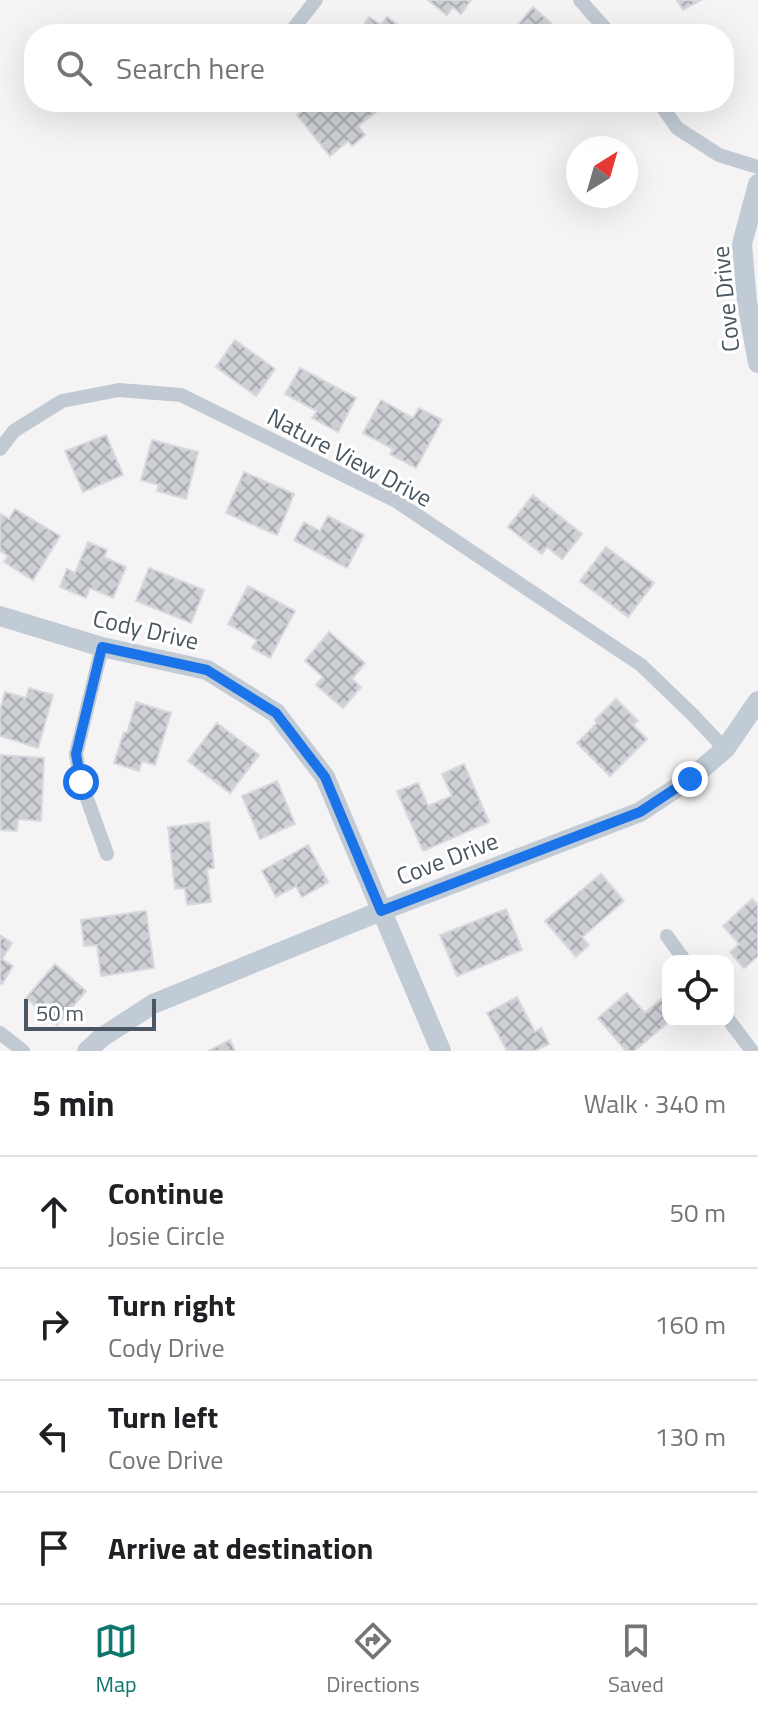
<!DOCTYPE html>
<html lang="en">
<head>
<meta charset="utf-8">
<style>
	body { margin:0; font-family:"Titillium Web",sans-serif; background:#f6f6f6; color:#202124 }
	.controls { position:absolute; right:24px; bottom:24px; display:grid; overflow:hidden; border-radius:16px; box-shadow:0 8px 32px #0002 }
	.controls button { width:72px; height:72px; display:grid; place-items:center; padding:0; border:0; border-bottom:2px solid #e0e0e0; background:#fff; color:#202124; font:40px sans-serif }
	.compass { position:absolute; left:566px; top:136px; width:72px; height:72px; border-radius:50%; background:#fff; box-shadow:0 8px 32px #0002; rotate:37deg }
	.scale { position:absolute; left:24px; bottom:20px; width:132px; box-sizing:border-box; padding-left:8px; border:4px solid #4a5661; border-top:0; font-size:22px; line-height:28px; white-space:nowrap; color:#4a5661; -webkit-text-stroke:6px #fff; paint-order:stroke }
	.stop { position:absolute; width:24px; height:24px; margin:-18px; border:6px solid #1a73e8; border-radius:50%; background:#fff }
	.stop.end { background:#1a73e8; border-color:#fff; box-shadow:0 2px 8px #0008 }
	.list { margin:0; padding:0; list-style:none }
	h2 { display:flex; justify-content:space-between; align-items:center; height:104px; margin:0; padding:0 32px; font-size:34px }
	h2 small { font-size:26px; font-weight:400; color:#757577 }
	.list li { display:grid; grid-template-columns:52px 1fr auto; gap:24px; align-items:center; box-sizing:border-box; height:112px; padding:0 32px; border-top:2px solid #e0e0e0 }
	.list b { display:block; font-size:30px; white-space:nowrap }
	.list p { margin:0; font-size:26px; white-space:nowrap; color:#757577 }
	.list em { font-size:26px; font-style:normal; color:#757577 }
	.icon { flex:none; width:44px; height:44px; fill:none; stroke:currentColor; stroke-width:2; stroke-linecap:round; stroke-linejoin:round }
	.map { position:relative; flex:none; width:758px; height:1051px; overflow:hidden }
	.search { position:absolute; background:#fff; box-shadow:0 8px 32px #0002; left:24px; right:24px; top:24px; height:88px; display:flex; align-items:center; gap:20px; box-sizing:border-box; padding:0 28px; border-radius:32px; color:#757577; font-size:30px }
	.sheet { height:552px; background:#fff }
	nav { display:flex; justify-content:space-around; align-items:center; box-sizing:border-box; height:112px; border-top:2px solid #e0e0e0; background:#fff; font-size:22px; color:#757577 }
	nav a { display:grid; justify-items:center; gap:4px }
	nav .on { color:#0f766e }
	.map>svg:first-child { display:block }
	.building { fill:url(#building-cross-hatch); stroke:#d7d9de; stroke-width:2 }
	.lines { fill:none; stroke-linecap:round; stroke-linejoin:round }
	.street { stroke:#c1cad2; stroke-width:14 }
	.secondary { stroke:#c1cbd6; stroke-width:20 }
	.route { stroke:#1a73e8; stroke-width:10 }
	.labels { text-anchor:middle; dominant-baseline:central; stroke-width:6; stroke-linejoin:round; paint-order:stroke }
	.street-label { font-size:24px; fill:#4a5661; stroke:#fff }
</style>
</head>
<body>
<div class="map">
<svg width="758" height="1051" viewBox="0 0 758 1051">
	<defs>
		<pattern id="building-cross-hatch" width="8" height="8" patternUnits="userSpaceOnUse" patternTransform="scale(2)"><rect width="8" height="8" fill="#cdcfd5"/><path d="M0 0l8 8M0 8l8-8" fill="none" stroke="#a8abb0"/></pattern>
	</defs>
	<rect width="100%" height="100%" fill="#f5f3f3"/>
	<g class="building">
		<path d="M428,0H471L461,14L453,7L447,15Z"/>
		<path d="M677,0H701L683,10Z"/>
		<path d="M533,7L552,24L544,34H510Z"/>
		<path d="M369,17L381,25L387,17L411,34H358Z"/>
		<path d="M313,102H367L376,112L358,126L365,135L352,146L348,141L330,156L297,115Z"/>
		<path d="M235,340L275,369L256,396L216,367Z"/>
		<path d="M300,368L356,398L338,432L312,418L317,411L285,394Z"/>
		<path d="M381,400L413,418L419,408L442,420L416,468L390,454L393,449L363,433Z"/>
		<path d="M106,435L123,475L83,492L65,451Z"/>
		<path d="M152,440L198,452L186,499L157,491L159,485L141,480Z"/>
		<path d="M244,472L294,494L277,535L226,513Z"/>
		<path d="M533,495L582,534L562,559L547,547L542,554L508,527Z"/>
		<path d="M15,509L60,536L33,580L4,562L8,556L0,551V517L1,514L9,519Z"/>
		<path d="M328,516L364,535L347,568L294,540L304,522L320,531Z"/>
		<path d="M88,542L107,550L104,557L126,567L113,598L90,588L86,598L60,587L67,569L75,573Z"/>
		<path d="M606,547L654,583L628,617L580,581Z"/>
		<path d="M149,568L204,590L191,623L136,601Z"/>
		<path d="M248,586L295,611L270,658L252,648L257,640L228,624Z"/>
		<path d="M329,632L365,663L352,679L361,687L343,708L316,685L323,677L305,661Z"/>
		<path d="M29,688L53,695L38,748L0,736V711L5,692L26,698Z"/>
		<path d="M616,699L638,721L633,725L647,739L610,776L577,743L597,723L595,720Z"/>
		<path d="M136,702L171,713L155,765L142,761L139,771L114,763L124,732L127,733Z"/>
		<path d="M217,723L259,755L230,793L188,761Z"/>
		<path d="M0,755L44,758L41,821L18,819L17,831L0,830Z"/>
		<path d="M464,764L489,822L423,851L397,791L418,783L428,806L452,796L442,774Z"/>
		<path d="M277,781L295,824L260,839L242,796Z"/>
		<path d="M209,822L214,868L207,869L211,902L187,905L185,888L175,889L168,827Z"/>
		<path d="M308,845L328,882L302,897L296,886L276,897L262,871Z"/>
		<path d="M601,874L624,901L582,937L589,945L576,957L545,921Z"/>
		<path d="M752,899L758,905V956L744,968L730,952L739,944L723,926Z"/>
		<path d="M506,909L522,950L457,976L440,935Z"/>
		<path d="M146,911L154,968L101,976L97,945L84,946L81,920Z"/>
		<path d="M0,935L12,943L2,959L13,966L2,984L0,983Z"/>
		<path d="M55,964L86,991L57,1025L26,998Z"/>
		<path d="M627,993L645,1013L661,999L668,1007V1021H670L634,1051H626L598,1018Z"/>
		<path d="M517,997L535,1032L541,1028L549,1044L534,1051H507L487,1013Z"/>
		<path d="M230,1040L235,1051H208Z"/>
	</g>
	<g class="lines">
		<g class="street">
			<path d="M580,0L610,34"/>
			<path d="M289,34L316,0"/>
			<path d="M659,102L677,128L719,155L758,167"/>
			<path d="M0,449L14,431L62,401L119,390L181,395L396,501L641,665L692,714L725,749"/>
			<path d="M102,647L76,754L81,782L107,854"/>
			<path d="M667,936L685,961"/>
			<path d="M728,1019L752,1051"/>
			<path d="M0,1033L23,1051"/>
		</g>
		<g class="secondary">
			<path d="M758,184L742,244L747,302L758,363"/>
			<path d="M0,616L102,647L207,670L276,713L325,777L441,1051"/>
			<path d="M87,1051L101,1038L153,1004L381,911L640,812L690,779L725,749L758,701"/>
		</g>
	</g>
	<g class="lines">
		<path class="route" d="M81,782L76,754L102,647L207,670L276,713L325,777L381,911L640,812L690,779"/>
	</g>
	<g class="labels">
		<g class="street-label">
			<text transform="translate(725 299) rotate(-96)">Cove Drive</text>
			<text transform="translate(350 457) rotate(28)">Nature View Drive</text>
			<text transform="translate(146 629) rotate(13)">Cody Drive</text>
			<text transform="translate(447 858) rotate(-21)">Cove Drive</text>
		</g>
	</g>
</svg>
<div class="controls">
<button><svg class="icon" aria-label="locate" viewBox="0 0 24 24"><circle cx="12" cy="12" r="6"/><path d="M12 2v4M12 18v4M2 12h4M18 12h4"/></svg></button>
</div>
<svg class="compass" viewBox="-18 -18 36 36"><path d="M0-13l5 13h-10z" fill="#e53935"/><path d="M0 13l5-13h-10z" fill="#757577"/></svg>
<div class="scale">50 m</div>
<div class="stop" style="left:81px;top:782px"></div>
<div class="stop end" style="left:690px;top:779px"></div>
<div class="search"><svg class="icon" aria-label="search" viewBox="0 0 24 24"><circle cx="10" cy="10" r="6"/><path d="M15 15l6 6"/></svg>Search here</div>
</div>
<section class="sheet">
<h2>5 min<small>Walk · 340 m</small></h2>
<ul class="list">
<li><svg class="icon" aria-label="ahead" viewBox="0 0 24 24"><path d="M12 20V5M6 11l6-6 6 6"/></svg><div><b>Continue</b><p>Josie Circle</p></div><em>50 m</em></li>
<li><svg class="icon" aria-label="right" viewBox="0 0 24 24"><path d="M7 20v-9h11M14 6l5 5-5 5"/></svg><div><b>Turn right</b><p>Cody Drive</p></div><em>160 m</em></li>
<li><svg class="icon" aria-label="left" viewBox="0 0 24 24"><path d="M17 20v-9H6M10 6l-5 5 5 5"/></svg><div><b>Turn left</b><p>Cove Drive</p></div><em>130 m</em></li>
<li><svg class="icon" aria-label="arrive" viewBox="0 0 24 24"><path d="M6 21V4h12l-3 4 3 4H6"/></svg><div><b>Arrive at destination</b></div></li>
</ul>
</section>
<nav>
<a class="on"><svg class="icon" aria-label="map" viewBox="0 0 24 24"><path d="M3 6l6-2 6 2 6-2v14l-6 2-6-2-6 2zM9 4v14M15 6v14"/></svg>Map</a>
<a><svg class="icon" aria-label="directions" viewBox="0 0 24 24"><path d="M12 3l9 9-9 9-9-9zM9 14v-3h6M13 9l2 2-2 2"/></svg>Directions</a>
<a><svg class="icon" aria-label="saved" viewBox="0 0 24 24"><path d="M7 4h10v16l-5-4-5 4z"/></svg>Saved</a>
</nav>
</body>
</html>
